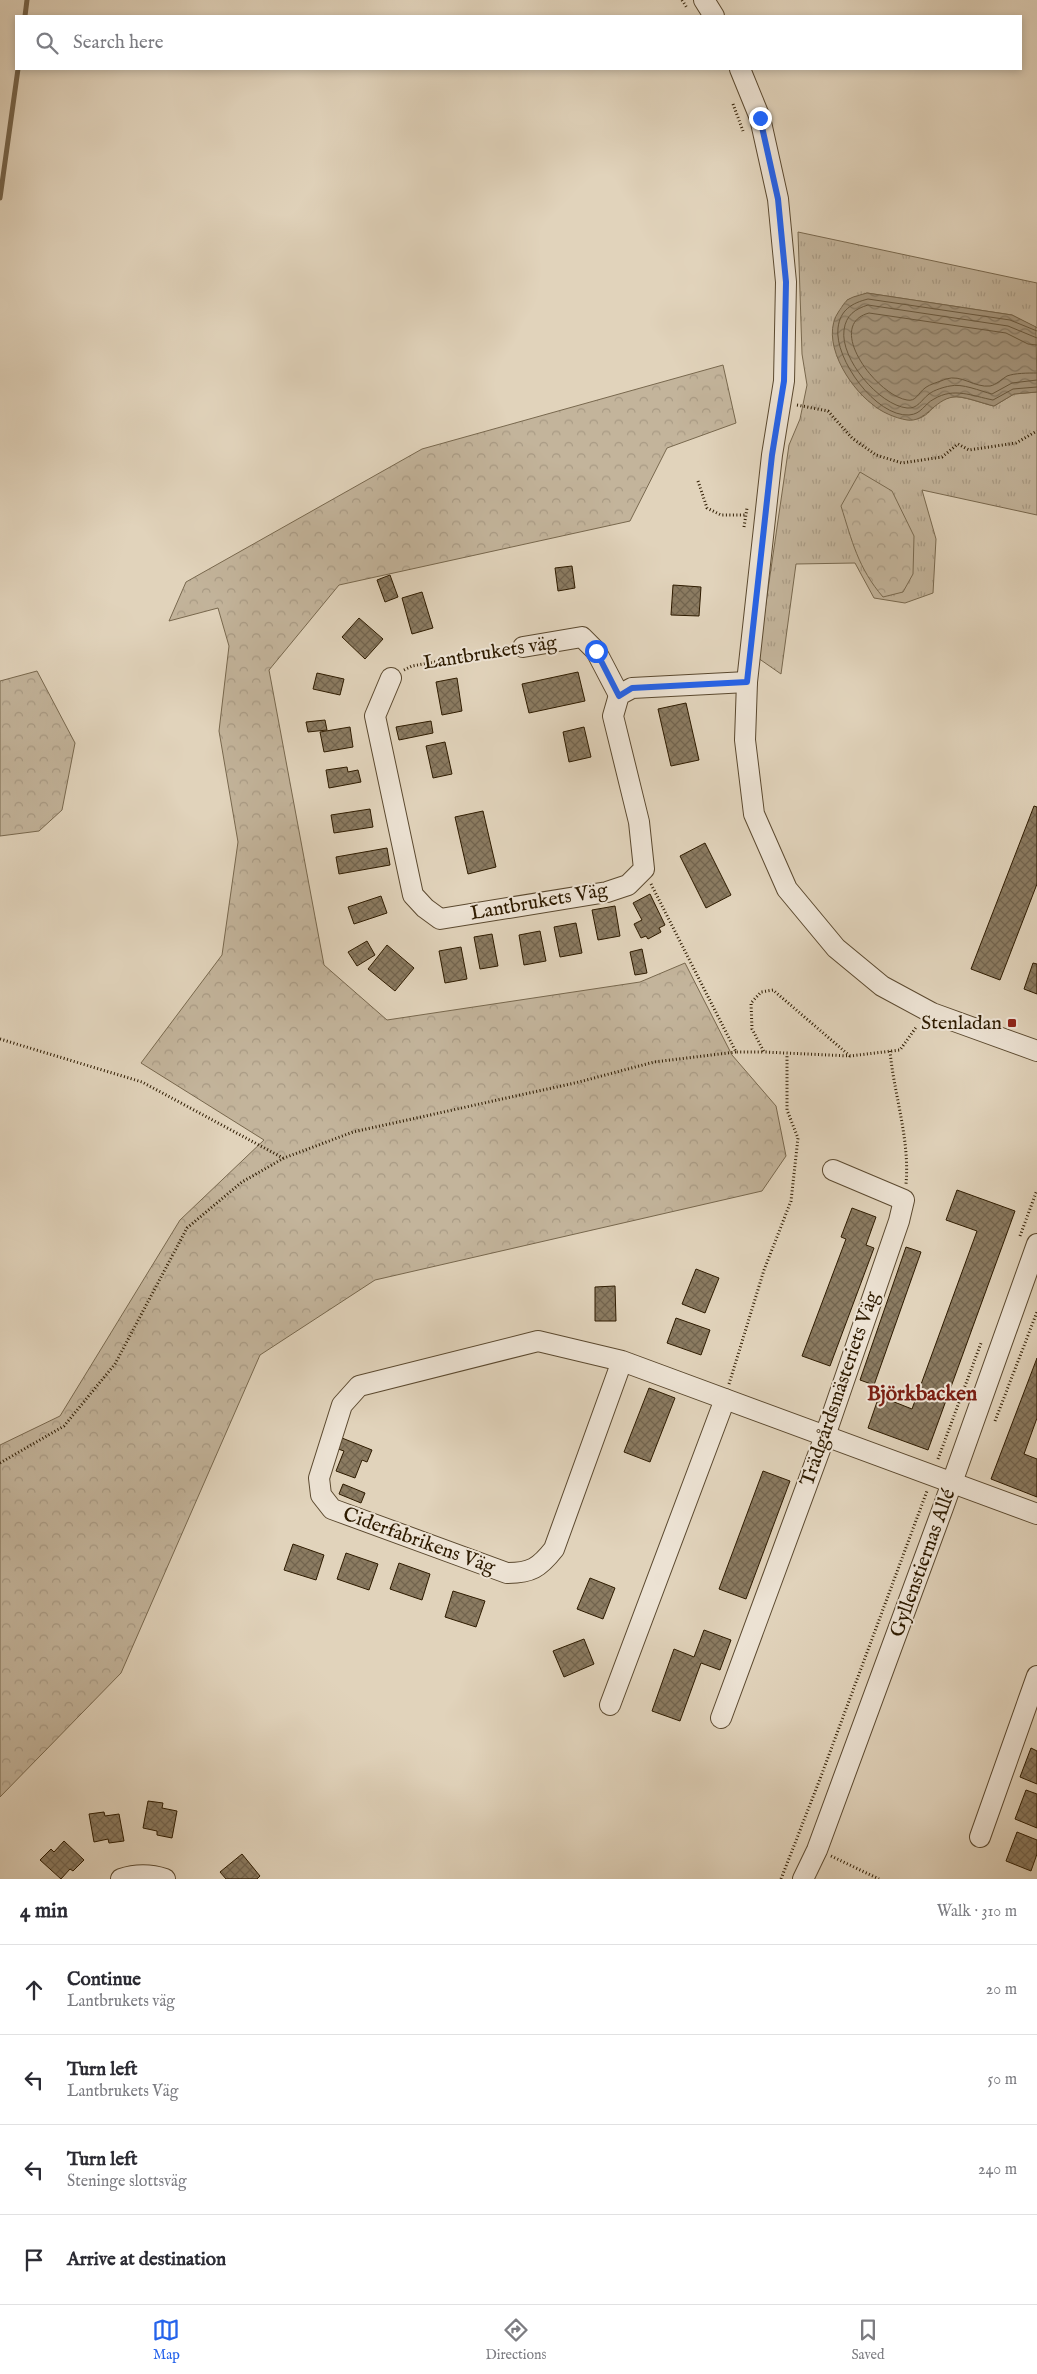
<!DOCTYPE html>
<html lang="en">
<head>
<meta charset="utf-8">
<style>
	body { margin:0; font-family:"IM FELL English",serif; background:#f7f7f7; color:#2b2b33 }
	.stop { position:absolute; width:15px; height:15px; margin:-11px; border:4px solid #2563eb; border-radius:50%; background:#fff }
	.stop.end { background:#2563eb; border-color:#fff; box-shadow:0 1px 5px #0008 }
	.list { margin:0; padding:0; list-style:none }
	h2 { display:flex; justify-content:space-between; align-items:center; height:65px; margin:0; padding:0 20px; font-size:21px }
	h2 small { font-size:16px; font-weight:400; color:#7c7c81 }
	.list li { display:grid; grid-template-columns:32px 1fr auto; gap:15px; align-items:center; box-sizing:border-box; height:90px; padding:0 20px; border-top:1px solid #e1e1e2 }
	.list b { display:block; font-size:19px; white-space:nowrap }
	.list p { margin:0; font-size:16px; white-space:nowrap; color:#7c7c81 }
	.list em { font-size:16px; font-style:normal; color:#7c7c81 }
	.icon { flex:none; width:28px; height:28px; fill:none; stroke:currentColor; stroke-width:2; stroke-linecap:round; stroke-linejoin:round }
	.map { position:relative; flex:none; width:1037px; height:1879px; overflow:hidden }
	.search { position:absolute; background:#fff; box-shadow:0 2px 8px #0003; left:15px; right:15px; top:15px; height:55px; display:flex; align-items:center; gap:12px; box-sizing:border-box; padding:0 18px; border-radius:0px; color:#7c7c81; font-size:19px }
	.sheet { height:425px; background:#fff }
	nav { display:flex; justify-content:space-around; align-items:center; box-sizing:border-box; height:70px; border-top:1px solid #e1e1e2; background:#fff; font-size:14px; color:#7c7c81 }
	nav a { display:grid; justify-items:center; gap:2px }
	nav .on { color:#2563eb }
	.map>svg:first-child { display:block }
	.grass { fill:url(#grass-tufts); stroke:#78684e }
	.forest { fill:url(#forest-crowns); stroke:#78684e }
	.water { fill:url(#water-waves); stroke:#75644a }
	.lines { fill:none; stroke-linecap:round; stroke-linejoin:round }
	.shore { stroke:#69583e; stroke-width:1 }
	.stream { stroke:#75644a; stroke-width:5 }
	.building { fill:url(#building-cross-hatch); stroke:#2e1b00 }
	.minor-casing { stroke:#5b492f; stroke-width:22 }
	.path { stroke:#2e1b00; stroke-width:3; stroke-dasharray:1 2.5; stroke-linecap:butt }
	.minor { stroke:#ece2d3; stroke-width:20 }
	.route { stroke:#2563eb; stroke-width:6 }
	.poi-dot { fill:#8f2418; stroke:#ece2d3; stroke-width:2 }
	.labels { text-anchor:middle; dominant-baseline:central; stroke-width:4; stroke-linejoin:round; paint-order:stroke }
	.street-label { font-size:20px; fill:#2e1b00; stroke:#ece2d3 }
	.poi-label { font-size:20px; fill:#2e1b00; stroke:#ece2d3; text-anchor:end }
	.neighbourhood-label { font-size:21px; font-weight:bold; fill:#7a1f14; stroke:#ece2d3 }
</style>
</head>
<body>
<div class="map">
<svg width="1037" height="1879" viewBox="0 0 1037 1879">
	<defs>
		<pattern id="grass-tufts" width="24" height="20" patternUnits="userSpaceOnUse" patternTransform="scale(1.25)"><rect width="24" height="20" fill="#c3b49b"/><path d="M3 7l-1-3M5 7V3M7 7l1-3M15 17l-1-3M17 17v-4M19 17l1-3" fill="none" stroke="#a89a84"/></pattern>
		<pattern id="forest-crowns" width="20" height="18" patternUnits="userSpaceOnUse" patternTransform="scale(1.25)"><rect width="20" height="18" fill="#c3b49b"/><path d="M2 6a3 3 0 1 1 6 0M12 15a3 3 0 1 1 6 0" fill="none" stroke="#a89a84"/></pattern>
		<pattern id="water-waves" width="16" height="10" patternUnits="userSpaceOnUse" patternTransform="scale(1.25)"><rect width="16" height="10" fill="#a4947b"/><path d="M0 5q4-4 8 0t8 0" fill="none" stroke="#867862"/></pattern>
		<pattern id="building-cross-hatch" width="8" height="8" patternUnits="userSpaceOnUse" patternTransform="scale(1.25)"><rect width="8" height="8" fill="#8b7b61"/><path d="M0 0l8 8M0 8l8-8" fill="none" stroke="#72644e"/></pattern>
	</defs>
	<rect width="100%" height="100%" fill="#e1d3bb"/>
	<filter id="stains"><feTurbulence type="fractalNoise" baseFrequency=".004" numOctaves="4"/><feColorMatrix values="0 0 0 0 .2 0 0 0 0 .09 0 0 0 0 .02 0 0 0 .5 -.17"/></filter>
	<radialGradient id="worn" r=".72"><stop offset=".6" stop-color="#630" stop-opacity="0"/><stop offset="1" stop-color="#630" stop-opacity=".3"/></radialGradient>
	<path class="grass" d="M798,232L1037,283V328L1012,315L867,293L847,300L837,356C852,383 866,408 898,417C906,420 916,421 924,416C935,409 934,401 952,397C961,395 984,404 994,406L1014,394L1037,392V515L922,490L936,539L933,593L905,603L874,598L855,563L796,564L781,674L758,658L789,445L800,419L807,385L802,354Z"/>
	<g class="forest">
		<path d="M723,365L736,423L667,448L630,521L339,585L269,670L324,965L387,1020L640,982L685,963L732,1055L776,1106L786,1156L762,1191L375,1280L260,1355L121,1673L0,1797V1445L60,1416L180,1220L264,1140L141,1063L222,955L238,842L219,731L229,646L218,608L169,621L186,582L422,449Z"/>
		<path d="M860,472L892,491L914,536L913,574L903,592L883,597C858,568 852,541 841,506Z"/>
		<path d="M37,671L75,743L62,810L39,831L0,836V681Z"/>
	</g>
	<path class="water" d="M867,293L1012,315L1036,327L1037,392L1014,394L994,406C984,404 962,395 953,397C934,400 925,423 907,420C895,418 881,412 872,404C848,386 819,339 839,311C842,307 845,301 849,299C854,296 861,295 867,293Z"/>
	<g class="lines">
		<g class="shore">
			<path d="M1037,331L1010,320L868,299C852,303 840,310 838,328C834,359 876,417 909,415C922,414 924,404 934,399C954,387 972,396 993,400L1013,389L1037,387"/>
			<path d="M1037,338L1008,326L868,305C855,309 846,315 844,330C840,359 879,405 907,408C918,409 921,400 929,394C934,390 944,387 950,386C962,383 980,391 992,394L1012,383L1037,380"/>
			<path d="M1037,345L1028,344L1006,333L869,313C824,325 876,395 907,400C916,402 918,393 925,388C930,384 939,382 946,379C961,374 975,388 990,386C996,385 1002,379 1007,376C1015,373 1028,373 1037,373"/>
		</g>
		<g class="stream">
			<path d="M25,16L27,0"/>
			<path d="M0,198L18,69"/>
		</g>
	</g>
	<g class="building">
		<path d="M572,566L575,588L558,591L555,568Z"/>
		<path d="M390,575L398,597L385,602L377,580Z"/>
		<path d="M673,585L701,587L699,616L671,615Z"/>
		<path d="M422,592L433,628L412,634L402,598Z"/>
		<path d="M359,618L383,639L365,659L342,637Z"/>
		<path d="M578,672L585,701L529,713L522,684Z"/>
		<path d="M317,673L344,679L340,695L313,689Z"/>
		<path d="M457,678L462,711L442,715L436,682Z"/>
		<path d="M686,703L699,760L671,766L658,709Z"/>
		<path d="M325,720L327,730L308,732L306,722Z"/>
		<path d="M431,721L433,733L399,740L396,727Z"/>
		<path d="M350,727L353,747L324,752L320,732Z"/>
		<path d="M584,727L591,757L569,762L563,732Z"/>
		<path d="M445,742L452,774L433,778L426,746Z"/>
		<path d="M347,767L348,772L358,770L361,782L329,788L326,770Z"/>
		<path d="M1034,806L1037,807V884L1000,980L971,969Z"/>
		<path d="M370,809L373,827L334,833L331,815Z"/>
		<path d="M483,811L496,867L468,874L455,817Z"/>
		<path d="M705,843L731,895L706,908L680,856Z"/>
		<path d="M387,848L390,865L339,874L336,857Z"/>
		<path d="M650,894L665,925L659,928L661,932L648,939L646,936L641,938L634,924L642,920L633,903Z"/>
		<path d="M381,896L387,913L354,924L348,907Z"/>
		<path d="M615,906L620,936L598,940L592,910Z"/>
		<path d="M576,923L582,953L560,957L554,927Z"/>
		<path d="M540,931L546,961L524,965L519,935Z"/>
		<path d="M492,934L498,966L480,969L474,937Z"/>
		<path d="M367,941L375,955L357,966L348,952Z"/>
		<path d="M387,945L414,968L395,991L368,969Z"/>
		<path d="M461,947L467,979L445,983L439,951Z"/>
		<path d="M642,949L647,973L635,975L630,952Z"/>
		<path d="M1033,963L1037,964V994L1024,989Z"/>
		<path d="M957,1190L1015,1211L928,1450L868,1428L879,1396L912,1409L977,1231L946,1220Z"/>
		<path d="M852,1208L876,1217L866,1245L874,1248L830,1366L802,1356L846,1239L841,1237Z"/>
		<path d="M906,1247L921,1252L874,1385L860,1380Z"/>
		<path d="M696,1269L719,1278L705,1313L682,1304Z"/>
		<path d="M615,1286L616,1321H595V1287Z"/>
		<path d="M676,1318L710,1330L701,1355L667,1343Z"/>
		<path d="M1037,1358V1418L1024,1454L1037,1459V1497L991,1479Z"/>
		<path d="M649,1388L675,1398L650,1462L624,1452Z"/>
		<path d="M342,1438L372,1450L367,1462L362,1460L355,1478L336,1471L344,1451L338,1449Z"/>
		<path d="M763,1471L790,1481L746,1599L719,1589Z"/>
		<path d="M343,1484L365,1493L361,1503L339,1494Z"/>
		<path d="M293,1544L324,1555L316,1580L284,1570Z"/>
		<path d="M346,1553L378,1564L369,1590L337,1579Z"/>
		<path d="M399,1563L430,1574L422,1600L390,1589Z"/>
		<path d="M590,1578L615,1588L603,1619L577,1609Z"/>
		<path d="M453,1591L485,1601L476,1627L445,1617Z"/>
		<path d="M704,1630L731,1640L720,1670L701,1663L680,1721L652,1711L674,1649L694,1657Z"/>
		<path d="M584,1639L594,1664L564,1677L553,1651Z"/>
		<path d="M1031,1748L1037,1751V1784L1020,1777Z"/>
		<path d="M1026,1790L1037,1794V1828L1015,1819Z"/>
		<path d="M148,1801L163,1803L162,1808L177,1811L172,1838L157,1835V1831L143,1828Z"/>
		<path d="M104,1812L105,1816L119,1814L124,1841L109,1843L108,1839L94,1842L89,1814Z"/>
		<path d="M1017,1832L1037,1840V1854L1031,1871L1006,1861Z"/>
		<path d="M64,1841L84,1860L73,1871L70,1869L61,1879L40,1860L51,1849L54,1852Z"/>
		<path d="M242,1854L260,1876L257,1879H226L220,1872Z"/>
	</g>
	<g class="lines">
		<defs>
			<g id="minor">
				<path d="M704,0L714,16"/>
				<path d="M740,69L760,118L778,199L786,282L784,381L772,455L747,682L745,740L754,814L787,889L836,948L882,986L932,1013L1037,1051"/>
				<path d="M523,647L582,637L596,651L619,695"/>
				<path d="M391,678L375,716L413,895L425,908L440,919L607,892L628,885L644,869L639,822L613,716L619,695L632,688L747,682"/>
				<path d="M622,1361L554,1549C539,1568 531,1573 507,1573L332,1509L321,1495L319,1478L342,1405L359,1386L538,1341L622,1361L1037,1514"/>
				<path d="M610,1705L725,1399"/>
				<path d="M721,1718L825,1436L899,1221L904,1200L833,1170"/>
				<path d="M980,1837L1037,1676"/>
				<path d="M121,1879C136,1874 150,1874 165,1879"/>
				<path d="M803,1879L817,1850L944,1505L1037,1244"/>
			</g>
		</defs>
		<use href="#minor" class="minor-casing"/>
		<g class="path">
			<path d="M682,0L687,8"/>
			<path d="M733,104L743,131"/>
			<path d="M797,405L828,411L852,438L876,455L902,463L942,457L958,444L969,450L1016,443L1037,431"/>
			<path d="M698,481L707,508L721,515H745"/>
			<path d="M744,527L747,508"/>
			<path d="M404,670L412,666L508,649"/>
			<path d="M651,884L736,1052H764"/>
			<path d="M0,1039L142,1082L283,1158"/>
			<path d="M890,1051C894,1095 910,1139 906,1184"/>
			<path d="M850,1056L773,990L761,992L751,1003L752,1029L764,1052L850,1056L900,1050L917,1026"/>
			<path d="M1020,1236L1037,1190"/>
			<path d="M729,1384L764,1270L791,1201L798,1138L787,1110V1054"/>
			<path d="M995,1421L1037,1312"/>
			<path d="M938,1459L981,1343"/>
			<path d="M0,1463L64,1426L115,1364L187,1228L242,1182L284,1158L353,1132L579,1082L654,1062L736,1052"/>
			<path d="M831,1856L879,1879"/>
			<path d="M781,1879L820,1779L927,1491"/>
		</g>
		<use href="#minor" class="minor"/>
	</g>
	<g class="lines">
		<path class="route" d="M596,651L619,696L632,688L747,682L772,455L784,381L786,282L778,199L760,118"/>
	</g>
	<rect class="poi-dot" x="1007" y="1018" width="10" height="10" rx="2.5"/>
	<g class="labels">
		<g class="street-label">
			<text transform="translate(490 653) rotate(-9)">Lantbrukets väg</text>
			<text transform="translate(539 902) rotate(-10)">Lantbrukets Väg</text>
			<text transform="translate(840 1389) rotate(-71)">Trädgårdsmästeriets Väg</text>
			<text transform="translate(419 1541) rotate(20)">Ciderfabrikens Väg</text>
			<text transform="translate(923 1563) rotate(-70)">Gyllenstiernas Allé</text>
		</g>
		<g class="poi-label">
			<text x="1002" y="1023">Stenladan</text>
		</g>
		<g class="neighbourhood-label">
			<text x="922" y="1394">Björkbacken</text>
		</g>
	</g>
	<rect width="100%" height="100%" filter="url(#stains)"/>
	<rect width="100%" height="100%" fill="url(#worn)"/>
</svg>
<div class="stop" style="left:596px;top:651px"></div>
<div class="stop end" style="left:760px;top:118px"></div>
<div class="search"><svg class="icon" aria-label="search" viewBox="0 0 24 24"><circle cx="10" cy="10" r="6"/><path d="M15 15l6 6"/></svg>Search here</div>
</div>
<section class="sheet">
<h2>4 min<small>Walk · 310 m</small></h2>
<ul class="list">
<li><svg class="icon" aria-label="ahead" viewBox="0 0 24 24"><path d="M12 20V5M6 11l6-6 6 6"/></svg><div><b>Continue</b><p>Lantbrukets väg</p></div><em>20 m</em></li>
<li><svg class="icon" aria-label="left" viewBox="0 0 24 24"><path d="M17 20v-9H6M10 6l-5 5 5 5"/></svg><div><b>Turn left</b><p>Lantbrukets Väg</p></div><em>50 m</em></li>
<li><svg class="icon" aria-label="left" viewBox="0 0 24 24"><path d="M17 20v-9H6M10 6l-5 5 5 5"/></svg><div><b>Turn left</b><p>Steninge slottsväg</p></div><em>240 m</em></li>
<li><svg class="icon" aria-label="arrive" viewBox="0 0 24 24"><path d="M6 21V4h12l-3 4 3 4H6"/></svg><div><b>Arrive at destination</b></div></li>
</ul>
</section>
<nav>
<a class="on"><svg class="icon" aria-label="map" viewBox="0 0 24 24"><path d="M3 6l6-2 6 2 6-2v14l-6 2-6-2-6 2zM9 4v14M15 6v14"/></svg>Map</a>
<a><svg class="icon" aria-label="directions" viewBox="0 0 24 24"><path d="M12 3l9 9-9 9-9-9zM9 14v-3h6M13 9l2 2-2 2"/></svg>Directions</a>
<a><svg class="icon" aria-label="saved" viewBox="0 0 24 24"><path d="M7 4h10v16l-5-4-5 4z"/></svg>Saved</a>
</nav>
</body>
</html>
